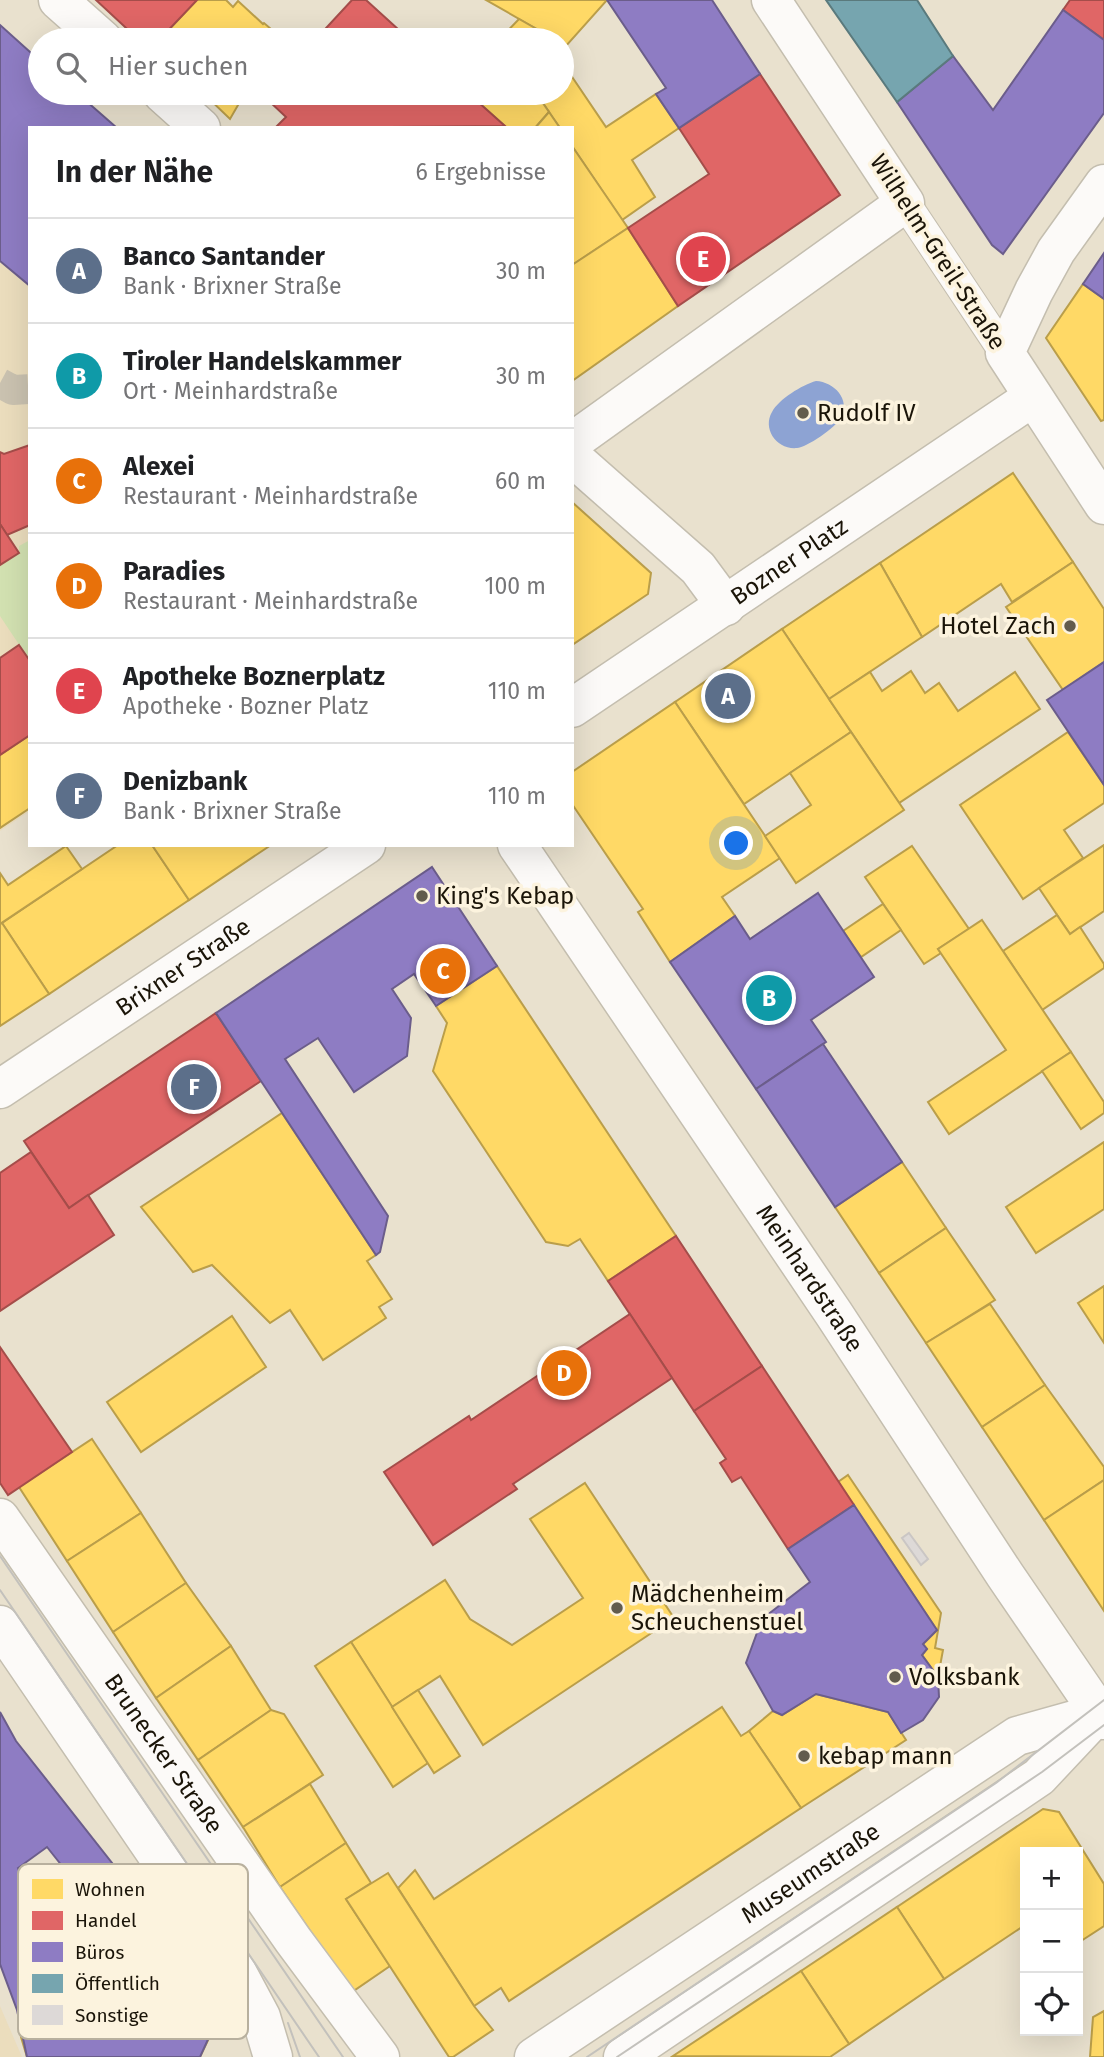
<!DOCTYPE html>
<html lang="de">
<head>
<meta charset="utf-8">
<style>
	body { margin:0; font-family:"Fira Sans",sans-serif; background:#f2f2f2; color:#202124 }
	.controls { position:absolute; right:21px; bottom:21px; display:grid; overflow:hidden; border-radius:0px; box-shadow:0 7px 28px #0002 }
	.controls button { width:63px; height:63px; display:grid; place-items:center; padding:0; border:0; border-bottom:2px solid #e0e0e0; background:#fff; color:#202124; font:35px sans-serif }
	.you { position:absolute; left:737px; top:844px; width:24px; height:24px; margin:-18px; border:5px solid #fff; border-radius:50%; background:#1a73e8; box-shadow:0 0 0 10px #1a73e833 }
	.badge { display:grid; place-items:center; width:46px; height:46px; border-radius:50%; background:#625c4d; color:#fff; font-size:23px; font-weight:700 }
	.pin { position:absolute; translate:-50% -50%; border:4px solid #fff; box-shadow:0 2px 7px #0006 }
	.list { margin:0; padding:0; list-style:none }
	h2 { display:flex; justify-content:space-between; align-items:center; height:91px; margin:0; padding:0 28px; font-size:30px }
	h2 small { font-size:23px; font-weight:400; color:#757577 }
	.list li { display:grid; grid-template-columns:46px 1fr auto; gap:21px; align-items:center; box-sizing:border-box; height:105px; padding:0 28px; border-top:2px solid #e0e0e0 }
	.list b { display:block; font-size:26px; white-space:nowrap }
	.list p { margin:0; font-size:23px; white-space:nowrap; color:#757577 }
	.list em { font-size:23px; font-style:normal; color:#757577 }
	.icon { flex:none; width:38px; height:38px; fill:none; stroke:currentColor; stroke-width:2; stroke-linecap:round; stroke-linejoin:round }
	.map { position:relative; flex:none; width:1104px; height:2057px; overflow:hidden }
	.search { position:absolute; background:#fff; box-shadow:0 7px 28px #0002; left:28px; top:28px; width:546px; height:77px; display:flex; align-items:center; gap:18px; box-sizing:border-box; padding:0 24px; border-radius:38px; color:#757577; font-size:26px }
	.panel { position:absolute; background:#fff; box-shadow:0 7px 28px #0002; left:28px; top:126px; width:546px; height:721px; border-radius:0px }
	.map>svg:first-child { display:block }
	.built { fill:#ebddbd }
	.green { fill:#d2e1b1 }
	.water { fill:#8da3d3 }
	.homes { fill:#ffd966; stroke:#ba9e4a; stroke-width:2 }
	.shops { fill:#e06666; stroke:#a54d4a; stroke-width:2 }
	.offices { fill:#8e7cc3; stroke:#6b5d8b; stroke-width:2; fill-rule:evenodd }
	.public { fill:#76a5af; stroke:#5a7a7d; stroke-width:2 }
	.building { fill:#ddd9d7; stroke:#cac6c4; stroke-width:2 }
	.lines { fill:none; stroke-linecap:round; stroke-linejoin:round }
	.pedestrian-tunnel { stroke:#cac2b0; stroke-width:30; stroke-dasharray:30 15; stroke-linecap:butt }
	.pedestrian-casing { stroke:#c4beaf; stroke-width:32 }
	.minor-casing { stroke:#c4beaf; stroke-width:41 }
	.tertiary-casing { stroke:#c4beaf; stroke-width:41 }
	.pedestrian { stroke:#fcfaf8; stroke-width:30 }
	.minor { stroke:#fcfaf8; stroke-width:38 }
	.tertiary { stroke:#fcfaf8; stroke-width:38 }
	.tram { stroke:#c3c1bc; stroke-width:2 }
	.poi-dot { fill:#625c4d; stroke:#fcf3de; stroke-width:2.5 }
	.labels { text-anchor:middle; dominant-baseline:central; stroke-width:7; stroke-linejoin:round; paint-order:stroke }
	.street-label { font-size:24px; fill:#1a1408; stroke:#fcf3de }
	.poi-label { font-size:24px; fill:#1a1408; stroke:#fcf3de; text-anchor:start }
	.key { fill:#fcf3de; stroke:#b8b09e; stroke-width:2 }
	.key-label { font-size:19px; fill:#1a1408 }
</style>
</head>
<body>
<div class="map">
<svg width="1104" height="2057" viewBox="0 0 1104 2057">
	<rect width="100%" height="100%" fill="#e9e1ce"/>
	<g class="built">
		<path d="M0,26L40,61V93H77L117,128H30V811L0,831Z"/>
		<path d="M0,2006L22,2057H0Z"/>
	</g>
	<path class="green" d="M30,540V661L0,616V565L19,553V546Z"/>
	<path class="water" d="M816,381C834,382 851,399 841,418C836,427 806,448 797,448C777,450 762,429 772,412C779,399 802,385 816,381Z"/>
	<g class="homes">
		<path d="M197,0H226L233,7L238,1L263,24L264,23L279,36L276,40H159Z"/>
		<path d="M486,0H607L566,46L562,43V40H556Z"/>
		<path d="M519,19L556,40H499Z"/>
		<path d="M562,62L606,127L656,94L679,128L632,160L655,197L622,220L572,146V128H560L536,93H562Z"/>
		<path d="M203,93H245L230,119Z"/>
		<path d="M468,93H536L549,112L535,128H503L505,126Z"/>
		<path d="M549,112L560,128H535Z"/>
		<path d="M572,146L628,228L574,264L572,261Z"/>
		<path d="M628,228L678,306L572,381V265Z"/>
		<path d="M1083,284L1104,299V420L1101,421L1046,338Z"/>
		<path d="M1013,473L1073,562L1012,602L1001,584L922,637L880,563Z"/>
		<path d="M572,502L651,573L648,594L572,645Z"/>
		<path d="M1073,562L1104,609V662L1063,690L1006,607Z"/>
		<path d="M880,563L922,637L829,699L782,629Z"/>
		<path d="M782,629L851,732L744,804L675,702Z"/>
		<path d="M911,671L925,693L939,683L958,711L1015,672L1040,709L899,803L829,699L870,672L882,691Z"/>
		<path d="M675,702L780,858L722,897L735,916L670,962L638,912L643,909L572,804V772Z"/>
		<path d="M851,732L904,810L796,883L765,836L811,805L790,773Z"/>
		<path d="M1068,732L1104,785V803L1064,830L1083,858L1023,899L960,805Z"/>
		<path d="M30,735V808L0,828V755Z"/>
		<path d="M118,845H152L189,900L49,994L2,923Z"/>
		<path d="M152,845H271L189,900Z"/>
		<path d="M1104,845V911L1070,934L1039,888Z"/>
		<path d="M66,846L82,869L0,924V873L8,885Z"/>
		<path d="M912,846L969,929L938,949L941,953L924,964L865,877Z"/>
		<path d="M883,904L901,930L861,957L843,931Z"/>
		<path d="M1057,915L1070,934L1080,927L1104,964V968L1042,1010L1003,951Z"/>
		<path d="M982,920L1071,1052L949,1134L928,1102L1006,1050L938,949Z"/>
		<path d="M2,923L49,994L0,1026V924Z"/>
		<path d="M497,966L676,1236L608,1281L580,1239L568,1246L546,1242L433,1071L447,1023L436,1006Z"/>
		<path d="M1071,1052L1104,1102V1113L1081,1129L1042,1071Z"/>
		<path d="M282,1113L376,1255L367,1261L392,1299L379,1307L386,1318L323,1360L290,1310L270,1323L212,1265L193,1272L141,1207Z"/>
		<path d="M1104,1142V1209L1036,1253L1006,1207Z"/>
		<path d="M902,1162L946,1228L879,1273L835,1207Z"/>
		<path d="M946,1228L995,1300L926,1343L879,1273Z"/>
		<path d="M1104,1286V1343L1078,1303Z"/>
		<path d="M990,1304L1045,1385L982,1427L926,1343Z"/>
		<path d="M232,1316L266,1367L141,1452L107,1402Z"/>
		<path d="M1045,1385L1104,1467V1480L1044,1520L982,1427Z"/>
		<path d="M92,1439L141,1513L67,1561L19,1487Z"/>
		<path d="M848,1475L941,1613L935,1648L943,1650L938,1677L922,1655L927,1649L923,1644L937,1630L838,1482Z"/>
		<path d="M1104,1480V1611L1044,1520Z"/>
		<path d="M585,1483L674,1618L483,1745L440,1676L392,1707L351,1642L445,1580L470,1619L512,1645L583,1598L530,1519Z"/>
		<path d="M141,1513L186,1583L113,1632L67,1561Z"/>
		<path d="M186,1583L231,1646L156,1698L113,1632Z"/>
		<path d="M351,1642L428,1763L393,1787L315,1666Z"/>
		<path d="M231,1646L271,1710L198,1760L156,1698Z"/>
		<path d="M418,1690L460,1756L434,1773L392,1707Z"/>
		<path d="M816,1694L888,1712L906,1740L801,1808L749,1731L773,1711L782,1715Z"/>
		<path d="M722,1707L741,1736L749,1731L801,1808L509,2001L501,1988L474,2006L398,1888L415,1870L434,1899Z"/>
		<path d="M271,1710L284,1714L323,1775L243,1827L198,1760Z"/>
		<path d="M310,1784L346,1843L280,1887L243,1827Z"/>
		<path d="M1043,1809L1059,1812L1104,1884V1926L1078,1943V1852H1025V1925L944,1979L897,1907Z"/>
		<path d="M346,1843L371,1883L346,1899L390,1966L352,1992L280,1887Z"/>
		<path d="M388,1873L474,2006L493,2030L453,2057H449L346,1899Z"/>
		<path d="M897,1907L944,1979L849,2044L801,1971Z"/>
		<path d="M65,1969L137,1973L182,1983L196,1988L209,1999L216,2016L212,2032L200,2057H27L21,2037L16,1987L26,1975Z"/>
		<path d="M801,1971L849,2044L830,2057L673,2056Z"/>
		<path d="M1104,2011V2057H1090L1093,2017Z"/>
	</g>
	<g class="shops">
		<path d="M96,0H197L159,40H139Z"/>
		<path d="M352,0H366L410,40H315Z"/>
		<path d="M1070,0H1104V40L1063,10Z"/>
		<path d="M760,74L840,195L678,306L628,228L709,174L679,128Z"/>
		<path d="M279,93H468L505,126L275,128L286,117L270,102Z"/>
		<path d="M30,445V525L7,535L0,524V452L4,454Z"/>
		<path d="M0,524L19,553L0,565Z"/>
		<path d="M19,645L30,661V735L0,755V658Z"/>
		<path d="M216,1013L261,1081L69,1208L24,1141Z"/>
		<path d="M31,1152L69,1208L88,1195L114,1235L0,1311V1173Z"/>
		<path d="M676,1236L762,1366L694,1411L608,1281Z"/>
		<path d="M630,1314L672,1378L513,1484L517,1489L433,1545L384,1472L469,1416L471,1420Z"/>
		<path d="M0,1347L72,1452L8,1495L0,1483Z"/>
		<path d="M762,1366L854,1505L788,1549L741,1477L732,1482L720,1463L726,1459L694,1411Z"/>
	</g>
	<g class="offices">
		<path d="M607,0H712L760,74L679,128L656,94L666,88Z"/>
		<path d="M1063,10L1104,40V113L1003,254L992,245L897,102L953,56L993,110Z"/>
		<path d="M0,25L40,61V93H77L117,128H30V286L0,261Z"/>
		<path d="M1104,253V299L1083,284Z"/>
		<path d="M1104,662V785L1047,700Z"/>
		<path d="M432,867L497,966L436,1006L414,974L392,989L411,1018L407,1056L354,1092L318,1038L285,1059L388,1216L380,1252L376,1255L216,1013Z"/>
		<path d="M818,893L874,977L811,1020L826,1042L756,1089L670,962L735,916L750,939Z"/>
		<path d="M823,1044L902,1162L835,1207L756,1089Z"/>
		<path d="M854,1505L937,1630L923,1644L927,1649L922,1655L938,1677L939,1697L923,1720L901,1733L888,1712L816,1694L782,1715L773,1711L746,1663L762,1619L810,1582L788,1549Z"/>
		<path d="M0,1712L16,1741L220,2000L215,2009V2024L200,2057H27L17,2010L0,1964ZM47,1847L132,1954L84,1951L48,1953L18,1868Z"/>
	</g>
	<path class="public" d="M826,0H917L953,56L897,102Z"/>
	<path class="building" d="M909,1533L928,1559L921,1565L902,1538Z"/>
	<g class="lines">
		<path class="pedestrian-tunnel" d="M0,383L13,390L30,389"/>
		<defs>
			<path id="pedestrian" d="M905,203L1005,353"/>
			<g id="minor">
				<path d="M58,0L103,40"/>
				<path d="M162,93L201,128"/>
				<path d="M1104,184L1056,251L1034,291L1005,353L1104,505"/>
				<path d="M572,442L905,203L771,0"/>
				<path d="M572,457L698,568L726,606"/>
				<path id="s1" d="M572,708L1033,397"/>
			</g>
			<g id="tertiary">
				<path id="s2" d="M517,845L834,1314L1005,1575L1104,1720"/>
				<path id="s3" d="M0,1089L366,845"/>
				<path id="s4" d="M0,1518L293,1940L380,2057"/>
				<path d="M0,1625L237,1972L261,2017L273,2057"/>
				<path id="s5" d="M534,2057L1017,1736L1099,1713"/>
				<path d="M623,2057L1039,1777L1099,1713"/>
			</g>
		</defs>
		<use href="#pedestrian" class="pedestrian-casing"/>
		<use href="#minor" class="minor-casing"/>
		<use href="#tertiary" class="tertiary-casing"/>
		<use href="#pedestrian" class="pedestrian"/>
		<use href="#minor" class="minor"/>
		<use href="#tertiary" class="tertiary"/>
		<g class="tram">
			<path d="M0,1556L343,2057"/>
			<path d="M0,1590L319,2057"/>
			<path d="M288,2023L300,2057"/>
			<path d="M587,2057L996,1783L1104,1700"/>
			<path d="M617,2057L1042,1772L1104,1725"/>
		</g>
	</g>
	<g class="poi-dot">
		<circle cx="803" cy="413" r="7"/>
		<circle cx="1070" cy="626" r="7"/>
		<circle cx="422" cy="896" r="7"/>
		<circle cx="617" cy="1608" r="7"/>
		<circle cx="895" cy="1677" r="7"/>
		<circle cx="804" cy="1756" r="7"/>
	</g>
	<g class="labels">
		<g class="street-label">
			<text transform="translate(938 252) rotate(57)">Wilhelm-Greil-Straße</text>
			<text stroke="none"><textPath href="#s1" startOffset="262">Bozner Platz</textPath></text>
			<text stroke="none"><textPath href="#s3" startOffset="220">Brixner Straße</textPath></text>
			<text stroke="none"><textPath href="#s2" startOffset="523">Meinhardstraße</textPath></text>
			<text stroke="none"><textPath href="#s4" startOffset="287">Brunecker Straße</textPath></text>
			<text stroke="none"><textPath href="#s5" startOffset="332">Museumstraße</textPath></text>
		</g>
		<g class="poi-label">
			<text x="817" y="413">Rudolf IV</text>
			<text x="1056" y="626" text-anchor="end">Hotel Zach</text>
			<text x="436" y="896">King's Kebap</text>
			<text x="631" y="1594">Mädchenheim<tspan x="631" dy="28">Scheuchenstuel</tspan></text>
			<text x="909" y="1677">Volksbank</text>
			<text x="818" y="1756">kebap mann</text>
		</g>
	</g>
	<rect x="18" y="1864" width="230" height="175" rx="10" class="key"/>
	<rect x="32" y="1879" width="31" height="20" fill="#ffd966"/>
	<rect x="32" y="1911" width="31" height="19" fill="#e06666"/>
	<rect x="32" y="1942" width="31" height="20" fill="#8e7cc3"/>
	<rect x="32" y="1974" width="31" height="19" fill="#76a5af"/>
	<rect x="32" y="2005" width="31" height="20" fill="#ddd9d7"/>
	<g class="key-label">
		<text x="75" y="1896">Wohnen</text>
		<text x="75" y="1927">Handel</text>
		<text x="75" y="1959">Büros</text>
		<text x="75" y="1990">Öffentlich</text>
		<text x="75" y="2022">Sonstige</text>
	</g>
</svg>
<div class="controls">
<button>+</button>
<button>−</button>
<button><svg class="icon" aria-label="locate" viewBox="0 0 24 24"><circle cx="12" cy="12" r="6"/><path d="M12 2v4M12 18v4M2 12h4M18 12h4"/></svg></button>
</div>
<div class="you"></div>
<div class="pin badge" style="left:728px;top:696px;background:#5c6f8a">A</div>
<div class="pin badge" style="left:769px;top:998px;background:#0f9aa8">B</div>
<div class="pin badge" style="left:443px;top:971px;background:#e8710a">C</div>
<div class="pin badge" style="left:564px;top:1373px;background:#e8710a">D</div>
<div class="pin badge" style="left:703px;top:259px;background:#e0444e">E</div>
<div class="pin badge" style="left:194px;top:1087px;background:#5c6f8a">F</div>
<div class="search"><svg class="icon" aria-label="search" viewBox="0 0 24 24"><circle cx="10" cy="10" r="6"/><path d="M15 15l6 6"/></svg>Hier suchen</div>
<section class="panel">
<h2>In der Nähe<small>6 Ergebnisse</small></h2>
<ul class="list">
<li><span class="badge" style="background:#5c6f8a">A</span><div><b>Banco Santander</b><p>Bank · Brixner Straße</p></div><em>30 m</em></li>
<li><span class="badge" style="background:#0f9aa8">B</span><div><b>Tiroler Handelskammer</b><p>Ort · Meinhardstraße</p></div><em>30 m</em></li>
<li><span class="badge" style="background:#e8710a">C</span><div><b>Alexei</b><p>Restaurant · Meinhardstraße</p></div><em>60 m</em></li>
<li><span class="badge" style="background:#e8710a">D</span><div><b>Paradies</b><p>Restaurant · Meinhardstraße</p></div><em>100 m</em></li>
<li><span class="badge" style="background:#e0444e">E</span><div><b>Apotheke Boznerplatz</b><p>Apotheke · Bozner Platz</p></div><em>110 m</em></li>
<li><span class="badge" style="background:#5c6f8a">F</span><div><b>Denizbank</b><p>Bank · Brixner Straße</p></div><em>110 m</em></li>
</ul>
</section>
</div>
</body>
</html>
